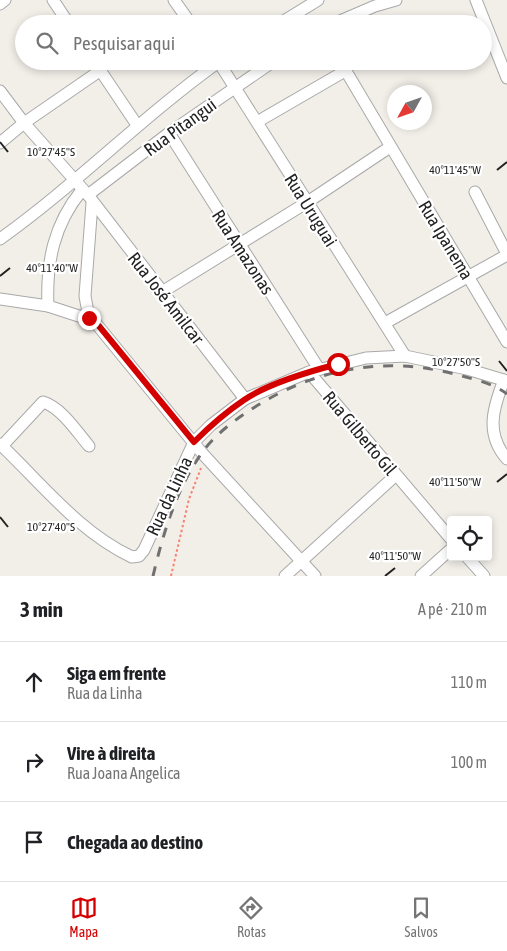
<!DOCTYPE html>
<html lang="pt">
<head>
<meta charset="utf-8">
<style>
	body { margin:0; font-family:"Asap Condensed",sans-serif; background:#f2f2f2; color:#202124 }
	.controls { position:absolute; right:15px; bottom:15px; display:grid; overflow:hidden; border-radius:5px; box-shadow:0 2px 8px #0003 }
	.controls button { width:45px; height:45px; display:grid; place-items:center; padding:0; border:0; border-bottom:1px solid #e0e0e0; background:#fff; color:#202124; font:25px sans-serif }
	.compass { position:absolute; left:387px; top:85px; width:45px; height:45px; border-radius:50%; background:#fff; box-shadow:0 2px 8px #0003; rotate:230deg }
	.stop { position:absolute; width:15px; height:15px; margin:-11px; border:4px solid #d40000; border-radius:50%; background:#fff }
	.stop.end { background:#d40000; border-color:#fff; box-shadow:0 1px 5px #0008 }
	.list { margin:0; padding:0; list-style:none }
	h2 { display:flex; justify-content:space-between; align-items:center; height:65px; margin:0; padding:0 20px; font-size:21px }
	h2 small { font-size:16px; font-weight:400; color:#757577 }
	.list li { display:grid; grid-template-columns:32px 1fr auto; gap:15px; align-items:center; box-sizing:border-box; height:80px; padding:0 20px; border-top:1px solid #e0e0e0 }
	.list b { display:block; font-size:19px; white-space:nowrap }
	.list p { margin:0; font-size:16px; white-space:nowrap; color:#757577 }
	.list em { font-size:16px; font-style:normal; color:#757577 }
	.icon { flex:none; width:28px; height:28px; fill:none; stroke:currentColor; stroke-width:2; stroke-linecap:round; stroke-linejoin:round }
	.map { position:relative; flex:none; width:507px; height:576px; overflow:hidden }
	.search { position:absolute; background:#fff; box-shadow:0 2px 8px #0003; left:15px; right:15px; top:15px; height:55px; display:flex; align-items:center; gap:12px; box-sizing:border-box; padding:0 18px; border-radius:28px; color:#757577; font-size:19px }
	.sheet { height:305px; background:#fff }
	nav { display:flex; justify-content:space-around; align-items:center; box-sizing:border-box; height:70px; border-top:1px solid #e0e0e0; background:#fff; font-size:14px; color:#757577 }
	nav a { display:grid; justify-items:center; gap:2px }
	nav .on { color:#d40000 }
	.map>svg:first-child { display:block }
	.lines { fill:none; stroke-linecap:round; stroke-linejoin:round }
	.minor-casing { stroke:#a9a9a9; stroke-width:13 }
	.path { stroke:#fa8072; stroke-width:2; stroke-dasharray:2.5 2.5; stroke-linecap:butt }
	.minor { stroke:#fff; stroke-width:11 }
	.rail { stroke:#707070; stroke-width:3; stroke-dasharray:10 10; stroke-linecap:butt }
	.route { stroke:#d40000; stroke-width:6 }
	.ticks { fill:none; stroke:#222; stroke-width:2 }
	.labels { text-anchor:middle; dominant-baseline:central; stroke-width:4.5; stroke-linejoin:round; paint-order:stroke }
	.street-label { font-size:18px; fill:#222; stroke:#fff }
	.ticks-label { font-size:12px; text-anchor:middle; fill:#222; stroke:#fff; stroke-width:4.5; stroke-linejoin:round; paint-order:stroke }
</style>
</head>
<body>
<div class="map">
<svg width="507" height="576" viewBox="0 0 507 576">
	<rect width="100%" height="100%" fill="#f2efe9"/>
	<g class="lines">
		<defs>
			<g id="minor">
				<path d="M53,0L69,24"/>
				<path d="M174,0L191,24"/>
				<path d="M476,0L507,78"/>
				<path d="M0,4L5,0"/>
				<path d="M279,24L318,0"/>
				<path d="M333,24L375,6L396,0"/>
				<path d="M94,61L137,125"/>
				<path d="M218,61L405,356"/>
				<path d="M340,61L507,342"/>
				<path d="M0,91L24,123L88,195L245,399"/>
				<path d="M257,122L345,71"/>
				<path d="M169,133L319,369"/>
				<path d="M0,143L24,123L101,70"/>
				<path d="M475,192L507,254"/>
				<path d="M88,195L169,133L274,61"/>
				<path d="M0,239C77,184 143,116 220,61"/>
				<path d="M162,292L306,203L390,147"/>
				<path d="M0,299L48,306L94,321L202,453L315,576"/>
				<path d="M48,306C46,262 54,224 82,190"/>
				<path d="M89,318L85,296L92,203"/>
				<path d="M385,323L507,255"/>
				<path d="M309,372L451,539"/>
				<path d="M504,380C493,408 485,434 507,459"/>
				<path d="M0,444C42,484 79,532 132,557L139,556L144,550L194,442L211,425L245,399L309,372L366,358L405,356L467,369L507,381"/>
				<path d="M2,446L43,402C62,408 77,432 89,446"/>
				<path d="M467,557L484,576"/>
				<path d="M285,576L396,475"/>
				<path d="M421,576L451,549"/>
			</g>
		</defs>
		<use href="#minor" class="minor-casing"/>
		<path class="path" d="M171,576L189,499L201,468"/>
		<use href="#minor" class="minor"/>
		<path class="rail" d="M153,576C163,534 176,490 201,454C215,434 236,419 255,407C318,367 390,355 462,376C477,380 494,384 507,394"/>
	</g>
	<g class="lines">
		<path class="route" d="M89,318L99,326L194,442C209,427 226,412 244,400C267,384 311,371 338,364"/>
	</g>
	<path class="ticks" d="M0,142L8,152M497,170L507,162M0,276L10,268M499,361L507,371M497,482L507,474M0,517L8,527M385,576L395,568"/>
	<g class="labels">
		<g class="street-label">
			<text transform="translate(180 127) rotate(-36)">Rua Pitangui</text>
			<text transform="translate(311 210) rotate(58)">Rua Uruguai</text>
			<text transform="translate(446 240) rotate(59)">Rua Ipanema</text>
			<text transform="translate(243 252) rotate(57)">Rua Amazonas</text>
			<text transform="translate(166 298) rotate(52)">Rua José Amilcar</text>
			<text transform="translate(360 433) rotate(50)">Rua Gilberto Gil</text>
			<text transform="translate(169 496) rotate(-65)">Rua da Linha</text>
		</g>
	</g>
	<g class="ticks-label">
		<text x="51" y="156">10°27'45"S</text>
		<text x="455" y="174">40°11'45"W</text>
		<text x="52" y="272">40°11'40"W</text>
		<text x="456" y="366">10°27'50"S</text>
		<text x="455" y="486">40°11'50"W</text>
		<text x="51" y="531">10°27'40"S</text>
		<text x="395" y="560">40°11'50"W</text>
	</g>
</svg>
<div class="controls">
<button><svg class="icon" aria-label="locate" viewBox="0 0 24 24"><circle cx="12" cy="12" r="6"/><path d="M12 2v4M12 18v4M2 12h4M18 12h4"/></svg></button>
</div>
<svg class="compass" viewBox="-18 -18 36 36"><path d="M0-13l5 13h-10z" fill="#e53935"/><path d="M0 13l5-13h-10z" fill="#757577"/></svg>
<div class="stop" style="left:338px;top:364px"></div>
<div class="stop end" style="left:89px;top:318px"></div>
<div class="search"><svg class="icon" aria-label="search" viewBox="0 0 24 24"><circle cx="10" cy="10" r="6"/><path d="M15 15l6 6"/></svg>Pesquisar aqui</div>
</div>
<section class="sheet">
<h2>3 min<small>A pé · 210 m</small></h2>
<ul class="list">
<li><svg class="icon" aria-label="ahead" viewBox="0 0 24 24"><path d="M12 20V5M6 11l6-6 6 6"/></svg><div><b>Siga em frente</b><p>Rua da Linha</p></div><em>110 m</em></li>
<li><svg class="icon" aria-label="right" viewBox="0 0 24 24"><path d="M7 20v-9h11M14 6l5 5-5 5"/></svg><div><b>Vire à direita</b><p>Rua Joana Angelica</p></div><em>100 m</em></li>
<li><svg class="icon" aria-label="arrive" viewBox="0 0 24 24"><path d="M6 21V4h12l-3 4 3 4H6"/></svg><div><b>Chegada ao destino</b></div></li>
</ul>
</section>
<nav>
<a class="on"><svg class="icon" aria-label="map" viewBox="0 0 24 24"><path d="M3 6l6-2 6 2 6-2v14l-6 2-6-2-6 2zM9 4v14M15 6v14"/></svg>Mapa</a>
<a><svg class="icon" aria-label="directions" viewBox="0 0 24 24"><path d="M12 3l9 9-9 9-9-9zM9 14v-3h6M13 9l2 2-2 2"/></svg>Rotas</a>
<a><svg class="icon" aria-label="saved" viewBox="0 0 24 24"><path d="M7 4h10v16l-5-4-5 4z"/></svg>Salvos</a>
</nav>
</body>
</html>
